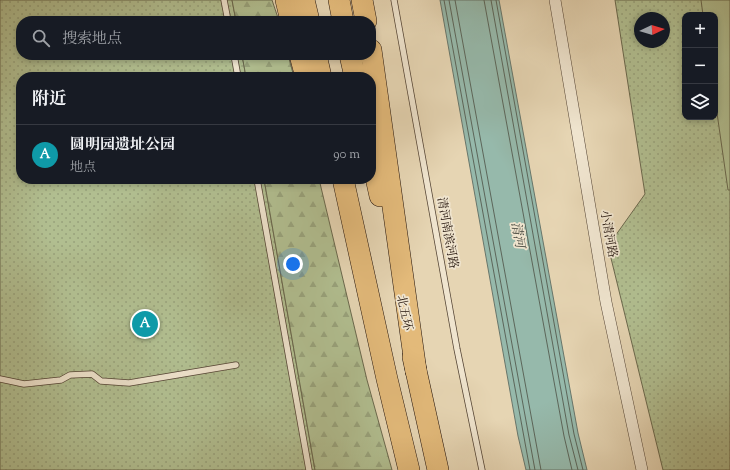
<!DOCTYPE html>
<html lang="zh">
<head>
<meta charset="utf-8">
<style>
	body { margin:0; font-family:"Sorts Mill Goudy","Noto Serif SC",serif; background:#20242c; color:#f1f3f6 }
	.controls { position:absolute; right:12px; top:12px; display:grid; overflow:hidden; border-radius:8px; box-shadow:0 2px 6px #0003 }
	.controls button { width:36px; height:36px; display:grid; place-items:center; padding:0; border:0; border-bottom:1px solid #363941; background:#171b24; color:#f1f3f6; font:20px sans-serif }
	.compass { position:absolute; left:634px; top:12px; width:36px; height:36px; border-radius:50%; background:#171b24; box-shadow:0 2px 6px #0003; rotate:86deg }
	.you { position:absolute; left:293px; top:264px; width:14px; height:14px; margin:-10px; border:3px solid #fff; border-radius:50%; background:#1a73e8; box-shadow:0 0 0 6px #1a73e833 }
	.badge { display:grid; place-items:center; width:26px; height:26px; border-radius:50%; background:#1a73e8; color:#fff; font-size:13px; font-weight:700 }
	.pin { position:absolute; translate:-50% -50%; border:2px solid #fff; box-shadow:0 1px 4px #0006 }
	.list { margin:0; padding:0; list-style:none }
	h2 { display:flex; justify-content:space-between; align-items:center; height:52px; margin:0; padding:0 16px; font-size:17px }
	h2 small { font-size:13px; font-weight:400; color:#9ea1a6 }
	.list li { display:grid; grid-template-columns:26px 1fr auto; gap:12px; align-items:center; box-sizing:border-box; height:60px; padding:0 16px; border-top:1px solid #363941 }
	.list b { display:block; font-size:15px; white-space:nowrap }
	.list p { margin:0; font-size:13px; white-space:nowrap; color:#9ea1a6 }
	.list em { font-size:13px; font-style:normal; color:#9ea1a6 }
	.icon { flex:none; width:22px; height:22px; fill:none; stroke:currentColor; stroke-width:2; stroke-linecap:round; stroke-linejoin:round }
	.map { position:relative; flex:none; width:730px; height:470px; overflow:hidden }
	.search { position:absolute; background:#171b24; box-shadow:0 2px 6px #0003; left:16px; top:16px; width:360px; height:44px; display:flex; align-items:center; gap:10px; box-sizing:border-box; padding:0 14px; border-radius:16px; color:#9ea1a6; font-size:15px }
	.panel { position:absolute; background:#171b24; box-shadow:0 2px 6px #0003; left:16px; top:72px; width:360px; height:112px; border-radius:16px }
	.map>svg:first-child { display:block }
	.grass { fill:url(#grass-dots); stroke:#6a684d; fill-rule:evenodd }
	.forest { fill:url(#forest-firs); stroke:#6a684d }
	.pitch { fill:#b1be90; stroke:#6a684d }
	.water { fill:#96b9ab; stroke:#68766b }
	.lines { fill:none; stroke-linecap:round; stroke-linejoin:round }
	.shore { stroke:#5c665a; stroke-width:1 }
	.service-casing { stroke:#534334; stroke-width:7 }
	.minor-casing { stroke:#534334; stroke-width:12 }
	.motorway-casing { stroke:#22120a; stroke-width:22 }
	.service { stroke:#efe4ce; stroke-width:5.5 }
	.minor { stroke:#efe4ce; stroke-width:11 }
	.motorway { stroke:#e3ba7a; stroke-width:21 }
	.labels { text-anchor:middle; dominant-baseline:central; stroke-width:3.5; stroke-linejoin:round; paint-order:stroke }
	.street-label { font-size:12px; fill:#22120a; stroke:#efe4ce }
	.water-label { font-size:13px; font-style:italic; fill:#4b4c42; stroke:#efe4ce }
</style>
</head>
<body>
<div class="map">
<svg width="730" height="470" viewBox="0 0 730 470">
	<defs>
		<pattern id="grass-dots" width="8" height="8" patternUnits="userSpaceOnUse"><rect width="8" height="8" fill="#b1be90"/><path d="M2 2h.1M6 6h.1" fill="none" stroke="#98a27b" stroke-width="1.8" stroke-linecap="round"/></pattern>
		<pattern id="forest-firs" width="22" height="20" patternUnits="userSpaceOnUse"><rect width="22" height="20" fill="#b1be90"/><path d="M5 1l3.5 6h-7zM16 11l3.5 6h-7z" fill="#98a27b"/></pattern>
	</defs>
	<rect width="100%" height="100%" fill="#e6d5b3"/>
	<filter id="stains"><feTurbulence type="fractalNoise" baseFrequency=".005" numOctaves="4"/><feColorMatrix values="0 0 0 0 .2 0 0 0 0 .09 0 0 0 0 .02 0 0 0 .5 -.17"/></filter>
	<radialGradient id="worn" r=".72"><stop offset=".6" stop-color="#630" stop-opacity="0"/><stop offset="1" stop-color="#630" stop-opacity=".3"/></radialGradient>
	<g class="grass">
		<path d="M0,0H232L236,21H21V55H242L246,77H21V179H264L315,470H0Z"/>
		<path d="M615,0H730V470H663L608,246L645,194ZM685,15H715V117H685ZM640,18H664V42H640Z"/>
	</g>
	<g class="forest">
		<path d="M232,0H272L279,21H236Z"/>
		<path d="M242,55H288L294,77H246Z"/>
		<path d="M264,179H319L367,380L392,470H315Z"/>
	</g>
	<path class="pitch" d="M701,0H730V190H728L715,99V15H703Z"/>
	<path class="water" d="M440,0H499L578,433L587,470H526L518,436Z"/>
	<g class="lines">
		<g class="shore">
			<path d="M444,0L530,470"/>
			<path d="M449,0L535,470"/>
			<path d="M455,0L541,470"/>
			<path d="M484,0L564,436L572,470"/>
			<path d="M491,0L569,435L578,470"/>
			<path d="M496,0L574,434L583,470"/>
		</g>
		<defs>
			<g id="service">
				<path d="M224,0L228,21"/>
				<path d="M394,0L457,349L482,470"/>
				<path d="M234,55L238,77"/>
				<path d="M257,179L309,470"/>
				<path d="M0,379L24,384L61,380L70,375L92,374L101,381L129,383L236,365"/>
			</g>
			<path id="minor" d="M555,0L606,302L642,470"/>
			<g id="motorway">
				<path d="M286,0L291,21"/>
				<path d="M304,0L309,21"/>
				<path d="M339,0L343,21"/>
				<path d="M362,0L366,21"/>
				<path d="M371,50L416,371"/>
				<path d="M300,55L306,77"/>
				<path d="M316,55L321,77"/>
				<path d="M350,55L355,77"/>
				<path d="M371,155L380,196"/>
				<path d="M343,179L387,379L409,470"/>
				<path d="M413,357L438,470"/>
			</g>
		</defs>
		<use href="#service" class="service-casing"/>
		<use href="#minor" class="minor-casing"/>
		<use href="#motorway" class="motorway-casing"/>
		<use href="#service" class="service"/>
		<use href="#minor" class="minor"/>
		<use href="#motorway" class="motorway"/>
	</g>
	<g class="labels">
		<g class="street-label">
			<text transform="translate(447 233) rotate(80)">清河南滨河路</text>
			<text transform="translate(608 234) rotate(80)">小清河路</text>
			<text transform="translate(404 313) rotate(78)">北五环</text>
		</g>
		<g class="water-label">
			<text transform="translate(517 235) rotate(80)">清河</text>
		</g>
	</g>
	<rect width="100%" height="100%" filter="url(#stains)"/>
	<rect width="100%" height="100%" fill="url(#worn)"/>
</svg>
<div class="controls">
<button>+</button>
<button>−</button>
<button><svg class="icon" aria-label="layers" viewBox="0 0 24 24"><path d="M12 4l9 5-9 5-9-5zM3 14l9 5 9-5"/></svg></button>
</div>
<svg class="compass" viewBox="-18 -18 36 36"><path d="M0-13l5 13h-10z" fill="#e53935"/><path d="M0 13l5-13h-10z" fill="#9ea1a6"/></svg>
<div class="you"></div>
<div class="pin badge" style="left:145px;top:324px;background:#0f9aa8">A</div>
<div class="search"><svg class="icon" aria-label="search" viewBox="0 0 24 24"><circle cx="10" cy="10" r="6"/><path d="M15 15l6 6"/></svg>搜索地点</div>
<section class="panel">
<h2>附近<small></small></h2>
<ul class="list">
<li><span class="badge" style="background:#0f9aa8">A</span><div><b>圆明园遗址公园</b><p>地点</p></div><em>90 m</em></li>
</ul>
</section>
</div>
</body>
</html>
